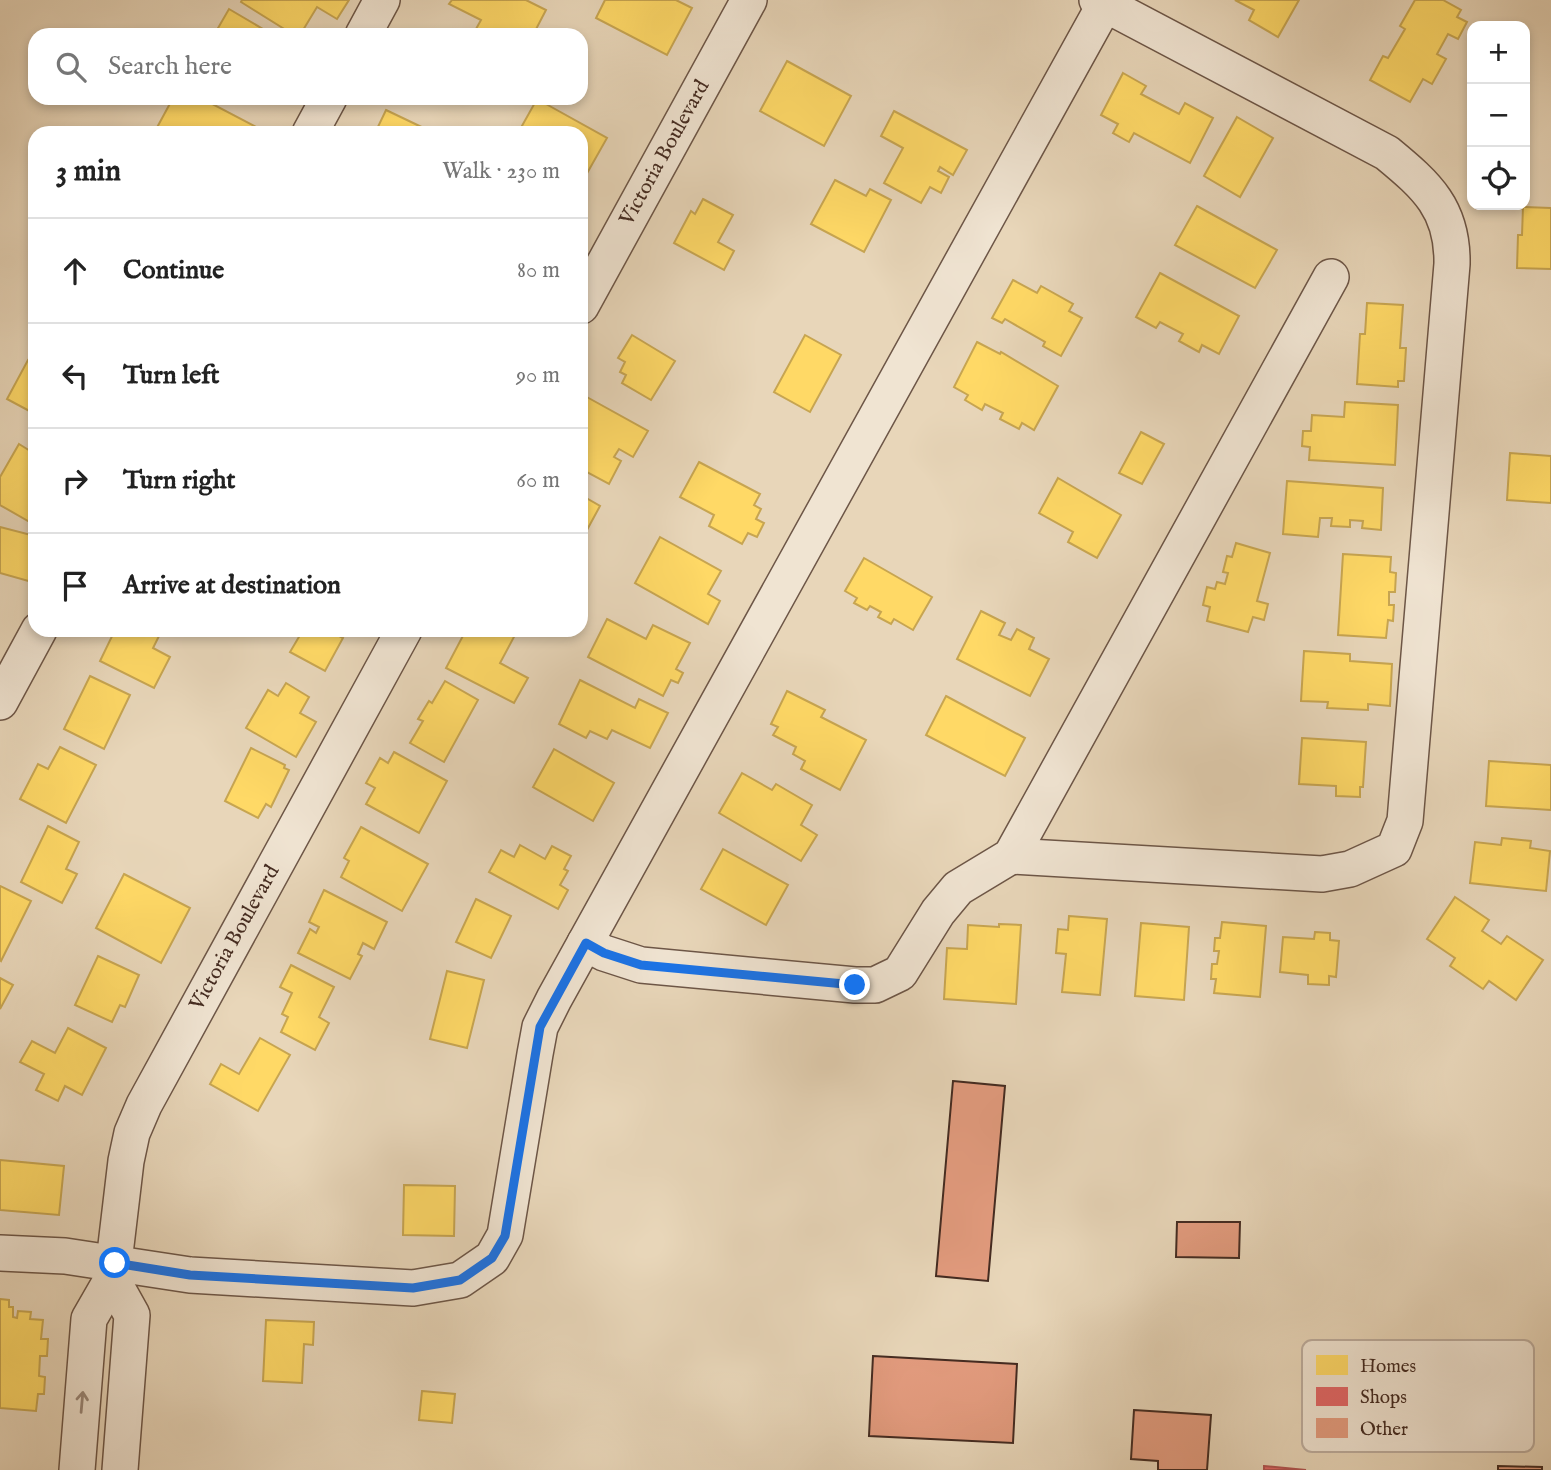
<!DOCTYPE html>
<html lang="en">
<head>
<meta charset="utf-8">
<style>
	body { margin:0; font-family:"IM FELL English",serif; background:#f2f2f2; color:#222 }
	.controls { position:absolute; right:21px; top:21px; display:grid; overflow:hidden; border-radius:14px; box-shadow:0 4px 10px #0003 }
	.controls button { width:63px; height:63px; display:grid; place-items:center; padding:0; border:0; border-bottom:2px solid #e0e0e0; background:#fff; color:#222; font:35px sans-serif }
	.stop { position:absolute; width:21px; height:21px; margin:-16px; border:5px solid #1a73e8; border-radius:50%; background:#fff }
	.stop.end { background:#1a73e8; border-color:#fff; box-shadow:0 2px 7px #0008 }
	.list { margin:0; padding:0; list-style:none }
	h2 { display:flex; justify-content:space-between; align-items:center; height:91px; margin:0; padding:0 28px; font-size:30px }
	h2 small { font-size:23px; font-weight:400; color:#767676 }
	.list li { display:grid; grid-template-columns:46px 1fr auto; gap:21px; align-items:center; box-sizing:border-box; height:105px; padding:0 28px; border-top:2px solid #e0e0e0 }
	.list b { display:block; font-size:26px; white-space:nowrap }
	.list em { font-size:23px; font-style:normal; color:#767676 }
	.icon { flex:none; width:38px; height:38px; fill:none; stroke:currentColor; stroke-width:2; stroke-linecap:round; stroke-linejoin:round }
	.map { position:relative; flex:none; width:1551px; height:1470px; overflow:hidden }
	.search { position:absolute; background:#fff; box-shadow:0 4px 10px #0003; left:28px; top:28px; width:560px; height:77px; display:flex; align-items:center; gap:18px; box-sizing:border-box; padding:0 24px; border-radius:21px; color:#767676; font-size:26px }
	.panel { position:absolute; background:#fff; box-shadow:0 4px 10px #0003; left:28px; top:126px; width:560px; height:511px; border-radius:21px }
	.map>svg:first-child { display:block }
	.homes { fill:#ffd966; stroke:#c7a551; stroke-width:2 }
	.shops { fill:#e06666; stroke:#b15451; stroke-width:2 }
	.building { fill:#e29b7e; stroke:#442b21; stroke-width:2 }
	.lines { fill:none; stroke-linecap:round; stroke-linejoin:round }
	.street-casing { stroke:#6d5647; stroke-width:38 }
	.street { stroke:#f0e4d2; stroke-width:35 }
	.oneway { stroke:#9a887a }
	.route { stroke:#1a73e8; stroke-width:9 }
	.labels { text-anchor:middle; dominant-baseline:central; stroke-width:7; stroke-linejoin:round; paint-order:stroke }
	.street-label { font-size:21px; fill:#442b21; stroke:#f0e4d2 }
	.key { fill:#f0e4d2; stroke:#bcac9d; stroke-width:2 }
	.key-label { font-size:19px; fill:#442b21 }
</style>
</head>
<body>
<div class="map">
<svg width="1551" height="1470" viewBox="0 0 1551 1470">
	<rect width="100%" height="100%" fill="#e8d6b9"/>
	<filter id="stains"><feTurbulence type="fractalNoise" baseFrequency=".00286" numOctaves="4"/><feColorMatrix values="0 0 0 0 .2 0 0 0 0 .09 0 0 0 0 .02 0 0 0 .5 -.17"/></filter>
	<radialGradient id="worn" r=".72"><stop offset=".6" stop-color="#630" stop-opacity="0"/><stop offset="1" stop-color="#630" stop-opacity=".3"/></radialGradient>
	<g class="homes">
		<path d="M242,0H349L337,19L317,7L300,35H294L241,2Z"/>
		<path d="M452,0H526L546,10L533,35H484L485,33L476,29L481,20L449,4Z"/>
		<path d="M605,0H676L692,8L667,55L596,18Z"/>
		<path d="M1235,0H1299L1278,37L1249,20L1254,10Z"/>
		<path d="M1415,0H1443L1461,10L1457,17L1467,22L1458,39L1448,34L1437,54L1446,59L1432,84L1423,79L1410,102L1370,80L1383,56L1388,58L1405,29L1400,26Z"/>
		<path d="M229,9L273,35H214Z"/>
		<path d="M787,61L851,96L824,146L760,111Z"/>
		<path d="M1123,73L1146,86L1141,94L1179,114L1185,103L1213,118L1190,163L1134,133L1129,142L1113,133L1118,124L1101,115Z"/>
		<path d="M173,98H201L260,129L258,133H154Z"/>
		<path d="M537,99L607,138L581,184V133H518Z"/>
		<path d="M386,110L432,132V133H375Z"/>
		<path d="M894,111L967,150L953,175L940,167L938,171L949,177L941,193L930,187L921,203L884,183L903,148L881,136Z"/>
		<path d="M1237,117L1273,138L1240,197L1204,176Z"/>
		<path d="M835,180L866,196L870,189L891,200L864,252L811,224Z"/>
		<path d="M703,199L733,215L718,242L734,251L724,270L674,243L691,211L695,214Z"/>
		<path d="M1197,206L1277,250L1255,288L1175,245Z"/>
		<path d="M1523,207L1551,208V269L1517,268L1518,235H1522Z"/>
		<path d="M1160,273L1239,316L1219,354L1202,345L1199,352L1179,341L1183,334L1160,322L1156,328L1136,317Z"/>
		<path d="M1013,280L1037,293L1041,286L1073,304L1069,311L1082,318L1061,356L1043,346L1045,342L1005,319L1002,323L992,318Z"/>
		<path d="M1367,303L1403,305L1400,348H1406L1404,381H1398V387L1357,384L1360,334H1365Z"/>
		<path d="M632,335L675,361L651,400L622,383L626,375L620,372L625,362L618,358Z"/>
		<path d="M805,335L841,355L810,412L774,392Z"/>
		<path d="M977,342L1000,354L1001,352L1058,386L1034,430L1022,423L1019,429L1000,419L1003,413L985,404L982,410L965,400L968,395L954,387Z"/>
		<path d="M28,360L35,363V414L7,399Z"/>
		<path d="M585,396L648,431L633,457L619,449L614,457L621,461L609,484L581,469V432L586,423L581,421V403Z"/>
		<path d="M1345,402L1398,405L1395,465L1309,460L1310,447L1302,446L1303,431H1311L1312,415L1344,417Z"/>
		<path d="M1141,432L1164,444L1142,484L1119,473Z"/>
		<path d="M19,444L35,454V525L0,505V477Z"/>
		<path d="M1510,453L1551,456V503L1507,500Z"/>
		<path d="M699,462L760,494L754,505L761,509L756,519L764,523L757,537L748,533L742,544L709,526L714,515L680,497Z"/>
		<path d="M1058,478L1121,515L1097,558L1068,542L1073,532L1039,513Z"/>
		<path d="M1287,481L1383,488L1381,530L1362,528L1363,521L1350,520V527L1331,526L1332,518H1320L1318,537L1283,534Z"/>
		<path d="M581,495L600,506L581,541Z"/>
		<path d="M0,527L35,536V570L32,582L0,573Z"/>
		<path d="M660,537L721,571L708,594L720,601L708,624L635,583Z"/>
		<path d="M1236,543L1270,553L1257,601L1268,604L1264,620L1253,617L1248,632L1207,621L1210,607L1203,605L1207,587L1215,589L1217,582L1225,584L1228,573L1223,572L1227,556L1232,557Z"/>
		<path d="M1343,554L1391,557L1390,572L1396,573L1395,592H1389V605H1394L1393,621L1388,620L1386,638L1338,635Z"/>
		<path d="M864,558L932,597L913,630L894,619L891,624L878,617L881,612L870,606L867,610L854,603L857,598L845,591Z"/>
		<path d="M981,611L1005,623L999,635L1011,640L1017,629L1034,638L1029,649L1049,659L1030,696L957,659Z"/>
		<path d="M607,619L646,639L653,625L690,643L676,669L683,673L678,683L671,680L663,696L588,657Z"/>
		<path d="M115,630H162L153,648L170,657L154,688L100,661Z"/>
		<path d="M303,630H328L343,638L325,671L290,652Z"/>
		<path d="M466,630H506L515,635L500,663L528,678L514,703L446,668Z"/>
		<path d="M1304,651L1350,654V661L1392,664L1390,706L1368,704V710L1327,708L1328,702L1301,701Z"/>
		<path d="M90,676L130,695L104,749L64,729Z"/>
		<path d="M580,680L635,708L639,699L668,713L650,748L612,730L607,739L590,731L586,738L559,724Z"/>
		<path d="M445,681L478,700L444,762L410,743L423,721L418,719L429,701L432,703Z"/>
		<path d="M286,683L309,697L300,713L316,722L296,757L246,728L268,690L278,696Z"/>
		<path d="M787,691L825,710L821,717L866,740L840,790L801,769L805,761L793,754L796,747L773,735L778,727L771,724Z"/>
		<path d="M946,696L1025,738L1005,776L926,735Z"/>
		<path d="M1302,738L1366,742L1363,787H1360V797L1336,796V786L1299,784Z"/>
		<path d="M60,747L96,765L66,823L20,799L38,764L48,769Z"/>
		<path d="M251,748L285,765L284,768L289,770L271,807L266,804L258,818L225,801Z"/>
		<path d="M554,749L614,783L593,821L533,787Z"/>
		<path d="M394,752L447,781L419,833L366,804L375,788L366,783L380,758L388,763Z"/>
		<path d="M1489,761L1551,765V810L1486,806Z"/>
		<path d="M742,773L772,790L776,784L812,805L801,825L817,835L801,861L719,813Z"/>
		<path d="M48,826L79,842L66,869L77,874L62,903L21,882Z"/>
		<path d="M361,827L428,864L402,911L341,877L349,861L344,858Z"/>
		<path d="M1502,838L1531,841L1530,848L1550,851L1546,891L1470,883L1475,842L1501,845Z"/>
		<path d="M520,845L545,859L552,846L571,856L564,869L568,871L560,885L568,890L558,909L489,872L501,850L514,857Z"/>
		<path d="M723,849L788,885L766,925L701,889Z"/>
		<path d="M124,874L190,908L161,963L96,928Z"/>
		<path d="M0,886L31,901L1,961L0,960Z"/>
		<path d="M324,890L387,922L374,949L363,943L358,954L362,956L350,979L298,953L310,929L316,933L319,927L309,922Z"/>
		<path d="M1455,897L1489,920L1482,931L1501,944L1507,936L1543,960L1516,1000L1489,981L1483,989L1450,966L1455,958L1427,939Z"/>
		<path d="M476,899L511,916L491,958L456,942Z"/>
		<path d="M1069,916L1107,919L1100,995L1062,992L1066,954L1056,953L1058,929L1068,930Z"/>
		<path d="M1222,922L1266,926L1260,997L1214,993L1216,979H1211L1212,964H1217L1219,951H1214L1215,938H1220Z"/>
		<path d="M1141,923L1189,927L1184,1000L1135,996Z"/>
		<path d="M999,924L1021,925L1016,1004L944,999L947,948L967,949L968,925L999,927Z"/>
		<path d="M1315,932L1330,933V940L1339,941L1336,977L1329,976V985L1308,984V975L1280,972L1283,937L1314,939Z"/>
		<path d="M98,956L139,975L125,1007L120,1005L112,1022L75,1005Z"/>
		<path d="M291,965L334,987L319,1017L329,1023L315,1050L281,1032L288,1017L282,1014L292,993L280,987Z"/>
		<path d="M447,971L484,980L467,1048L430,1039Z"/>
		<path d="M0,978L13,985L0,1009Z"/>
		<path d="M68,1028L106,1048L82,1095L65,1086L58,1101L36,1090L44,1074L20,1062L32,1041L55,1053Z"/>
		<path d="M260,1038L290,1055L258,1111L210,1084L221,1064L239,1074Z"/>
		<path d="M0,1160L64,1166L59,1215L0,1210Z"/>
		<path d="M404,1185L455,1186L454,1236L403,1235Z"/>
		<path d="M0,1299L9,1300V1307H13V1317L17,1318L18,1311L31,1312L30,1319L43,1320L41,1339H48L47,1356H40L39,1376L45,1377L44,1394H38L36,1411L0,1408Z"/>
		<path d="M266,1320L314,1322L313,1345L304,1344L302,1383L263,1381Z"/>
		<path d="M422,1391L455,1394L452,1423L419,1420Z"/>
	</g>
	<path class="shops" d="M1264,1466L1306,1470H1264Z"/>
	<g class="building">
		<path d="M953,1081L1005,1086L988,1281L936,1276Z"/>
		<path d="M1177,1222H1240L1239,1258L1176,1257Z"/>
		<path d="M873,1356L1017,1364L1013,1443L869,1436Z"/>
		<path d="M1134,1410L1211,1415L1207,1470H1158V1461L1131,1459Z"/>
		<path d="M1498,1466L1542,1467V1470H1498Z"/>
	</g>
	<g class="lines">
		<defs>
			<g id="street">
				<path d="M363,35L382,0"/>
				<path d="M310,133L329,98"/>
				<path d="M581,306L749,0"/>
				<path d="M0,702L39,630"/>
				<path d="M1011,856L1322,874L1350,869L1394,849L1405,821L1452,264C1453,209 1427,186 1387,153L1097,0"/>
				<path d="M585,943L604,953L641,965L855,985H875L900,973L938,912L958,888L1011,856L1331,277"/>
				<path d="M0,1253L65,1256L190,1275L413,1288L460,1280L492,1258L505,1235L535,1054L540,1027L554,999L1105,4"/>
				<path d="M112,1279L132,1315L120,1470"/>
				<path d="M77,1470L89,1319L112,1279L126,1161L132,1133L144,1105L404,630"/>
			</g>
		</defs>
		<use href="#street" class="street-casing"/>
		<use href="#street" class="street"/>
	</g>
	<defs><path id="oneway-shaft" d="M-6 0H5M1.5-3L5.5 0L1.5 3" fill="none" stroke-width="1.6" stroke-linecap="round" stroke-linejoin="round" transform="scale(1.75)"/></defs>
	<use class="oneway" href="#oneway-shaft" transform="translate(82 1402) rotate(-85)"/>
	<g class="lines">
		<path class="route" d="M115,1263L190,1275L413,1288L460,1280L492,1258L505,1236L540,1027L586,943L604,953L641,965L855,985"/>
	</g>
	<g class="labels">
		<g class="street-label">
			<text transform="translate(665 153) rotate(-61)">Victoria Boulevard</text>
			<text transform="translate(235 938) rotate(-61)">Victoria Boulevard</text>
		</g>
	</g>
	<rect x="1302" y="1340" width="232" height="112" rx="10" class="key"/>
	<rect x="1316" y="1355" width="32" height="20" fill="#ffd966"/>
	<rect x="1316" y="1387" width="32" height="19" fill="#e06666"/>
	<rect x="1316" y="1418" width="32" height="20" fill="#e29b7e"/>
	<g class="key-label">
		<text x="1360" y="1372">Homes</text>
		<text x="1360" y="1403">Shops</text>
		<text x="1360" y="1435">Other</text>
	</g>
	<rect width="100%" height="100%" filter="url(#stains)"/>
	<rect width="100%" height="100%" fill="url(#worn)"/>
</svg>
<div class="controls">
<button>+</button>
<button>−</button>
<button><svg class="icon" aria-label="locate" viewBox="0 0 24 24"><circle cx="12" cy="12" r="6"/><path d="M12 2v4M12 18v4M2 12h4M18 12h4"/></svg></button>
</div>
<div class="stop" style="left:115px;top:1263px"></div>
<div class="stop end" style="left:855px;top:985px"></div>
<div class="search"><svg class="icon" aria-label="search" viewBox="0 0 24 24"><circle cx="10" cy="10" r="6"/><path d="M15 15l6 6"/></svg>Search here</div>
<section class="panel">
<h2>3 min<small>Walk · 230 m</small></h2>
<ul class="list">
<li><svg class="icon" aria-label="ahead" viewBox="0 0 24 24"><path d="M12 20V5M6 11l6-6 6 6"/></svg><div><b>Continue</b></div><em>80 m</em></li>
<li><svg class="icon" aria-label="left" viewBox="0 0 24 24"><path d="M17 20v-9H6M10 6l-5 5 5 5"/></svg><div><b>Turn left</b></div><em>90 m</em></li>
<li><svg class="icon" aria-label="right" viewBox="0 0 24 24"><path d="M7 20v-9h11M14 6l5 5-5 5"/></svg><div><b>Turn right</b></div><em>60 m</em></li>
<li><svg class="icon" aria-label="arrive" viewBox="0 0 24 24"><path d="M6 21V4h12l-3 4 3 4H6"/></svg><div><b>Arrive at destination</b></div></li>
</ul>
</section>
</div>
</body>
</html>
